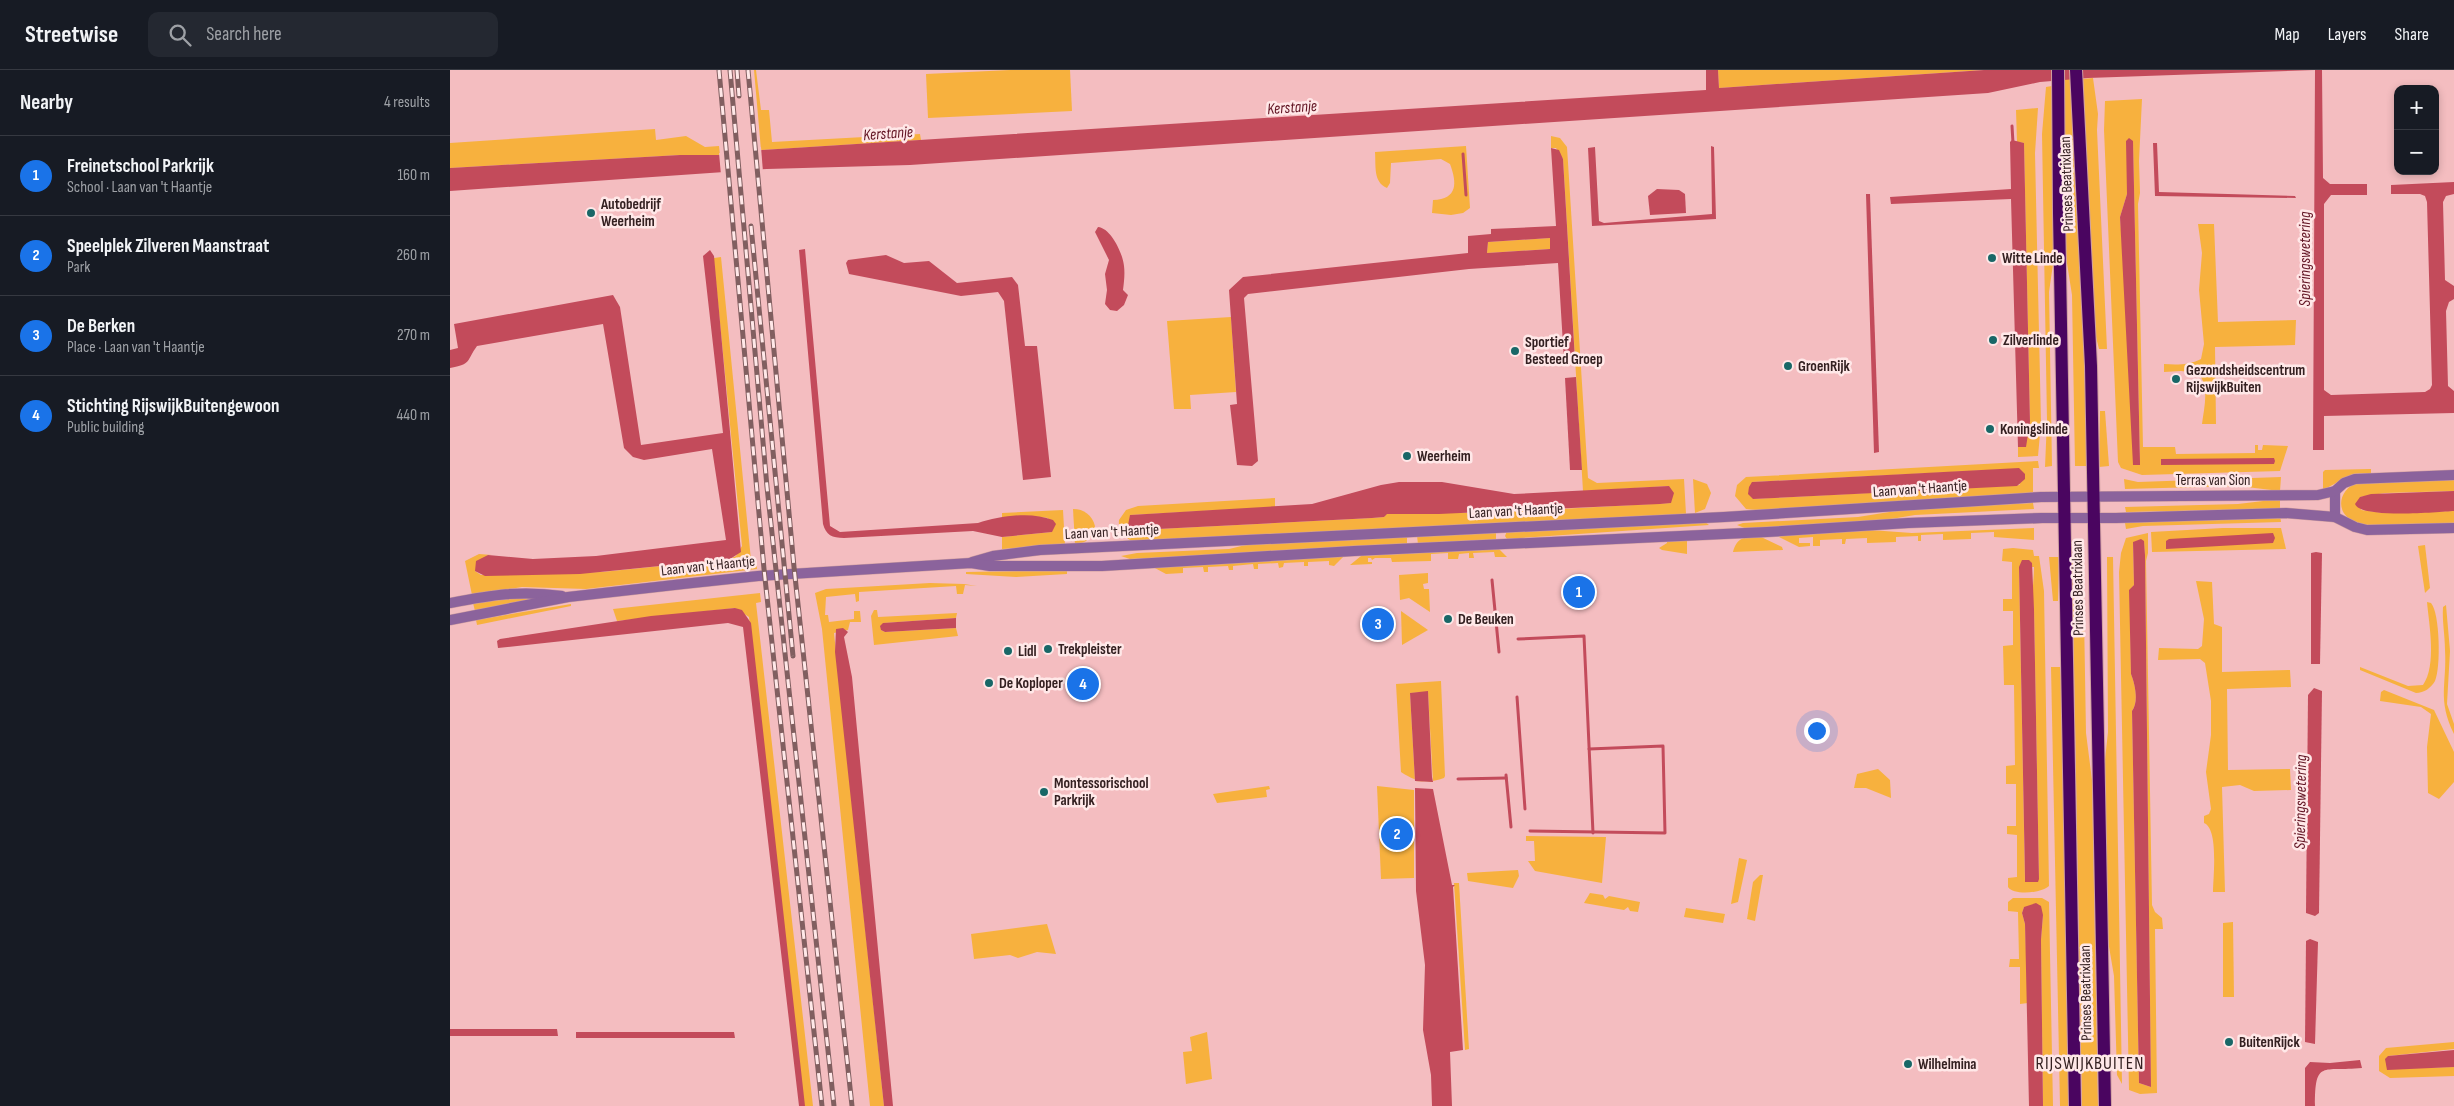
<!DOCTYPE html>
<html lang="en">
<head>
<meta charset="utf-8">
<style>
	body { margin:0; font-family:"Sofia Sans Condensed",sans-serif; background:#242831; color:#f1f3f6 }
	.controls { position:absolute; right:15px; top:15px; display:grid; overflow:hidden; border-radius:10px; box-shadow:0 2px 8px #0003 }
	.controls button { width:45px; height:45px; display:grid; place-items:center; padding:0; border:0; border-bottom:1px solid #363941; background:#171b24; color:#f1f3f6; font:25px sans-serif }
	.you { position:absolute; left:1366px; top:660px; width:18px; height:18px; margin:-12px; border:4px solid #fff; border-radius:50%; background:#1a73e8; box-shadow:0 0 0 8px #1a73e833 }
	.badge { display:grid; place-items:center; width:32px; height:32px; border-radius:50%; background:#1a73e8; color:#fff; font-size:16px; font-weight:700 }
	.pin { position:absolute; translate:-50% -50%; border:2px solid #fff; box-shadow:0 1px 5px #0006 }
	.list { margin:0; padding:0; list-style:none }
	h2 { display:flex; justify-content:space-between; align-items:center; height:65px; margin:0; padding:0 20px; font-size:21px }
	h2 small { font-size:16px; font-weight:400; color:#9ea1a6 }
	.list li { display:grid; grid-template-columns:32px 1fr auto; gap:15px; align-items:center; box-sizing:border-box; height:80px; padding:0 20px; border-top:1px solid #363941 }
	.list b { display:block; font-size:19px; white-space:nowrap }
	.list p { margin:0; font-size:16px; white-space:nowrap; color:#9ea1a6 }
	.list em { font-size:16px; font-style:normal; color:#9ea1a6 }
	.icon { flex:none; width:28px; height:28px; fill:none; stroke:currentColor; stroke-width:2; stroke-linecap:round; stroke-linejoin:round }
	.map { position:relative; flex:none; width:2004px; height:1036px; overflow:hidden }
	header { display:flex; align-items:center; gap:30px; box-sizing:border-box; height:70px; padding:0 25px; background:#171b24; border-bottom:1px solid #363941 }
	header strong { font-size:24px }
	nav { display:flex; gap:28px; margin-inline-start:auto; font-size:18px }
	.search { width:350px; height:45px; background:#242831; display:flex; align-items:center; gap:12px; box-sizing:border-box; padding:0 18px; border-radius:10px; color:#9ea1a6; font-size:19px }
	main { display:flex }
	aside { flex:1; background:#171b24 }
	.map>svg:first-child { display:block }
	.green { fill:#f7b13e; fill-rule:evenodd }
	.water { fill:#c34b5b; fill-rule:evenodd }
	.pier { fill:#f4bdc0 }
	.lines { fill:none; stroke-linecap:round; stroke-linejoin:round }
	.stream { stroke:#c34b5b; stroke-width:3 }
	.tertiary-casing { stroke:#ce9ea0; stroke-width:11 }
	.primary-casing { stroke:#ce9ea0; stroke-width:14 }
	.tertiary { stroke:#8b639c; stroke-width:10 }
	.primary { stroke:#4a0560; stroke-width:12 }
	.rail-casing { stroke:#815f60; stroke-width:5 }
	.rail { stroke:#ffe8e8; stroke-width:3; stroke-dasharray:9; stroke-linecap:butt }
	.poi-dot { fill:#196767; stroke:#ffe8e8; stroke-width:2 }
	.labels { text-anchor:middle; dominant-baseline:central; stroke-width:5; stroke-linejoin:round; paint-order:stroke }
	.street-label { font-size:15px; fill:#342021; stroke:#ffe8e8 }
	.poi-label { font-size:15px; font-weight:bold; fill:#342021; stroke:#ffe8e8; text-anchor:start }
	.water-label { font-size:16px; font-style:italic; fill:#611322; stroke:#ffe8e8 }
	.quarter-label { font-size:18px; letter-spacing:1px; fill:#342021; stroke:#ffe8e8 }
</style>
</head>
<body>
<header>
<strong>Streetwise</strong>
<div class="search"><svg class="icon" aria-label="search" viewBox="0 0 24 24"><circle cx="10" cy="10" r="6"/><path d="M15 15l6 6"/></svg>Search here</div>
<nav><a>Map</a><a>Layers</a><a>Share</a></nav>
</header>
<main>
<aside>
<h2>Nearby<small>4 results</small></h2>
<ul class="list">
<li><span class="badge">1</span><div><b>Freinetschool Parkrijk</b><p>School · Laan van 't Haantje</p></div><em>160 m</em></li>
<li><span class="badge">2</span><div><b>Speelplek Zilveren Maanstraat</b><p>Park</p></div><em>260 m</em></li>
<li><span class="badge">3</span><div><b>De Berken</b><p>Place · Laan van 't Haantje</p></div><em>270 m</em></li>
<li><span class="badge">4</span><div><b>Stichting RijswijkBuitengewoon</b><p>Public building</p></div><em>440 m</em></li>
</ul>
</aside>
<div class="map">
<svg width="2004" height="1036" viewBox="0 0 2004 1036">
	<rect width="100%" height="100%" fill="#f4bdc0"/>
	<g class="green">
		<path d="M304,0H306L311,40H319L322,72L470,64L471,70L311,80Z"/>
		<path d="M560,0H620L622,41L478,48L476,4Z"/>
		<path d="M1268,0H1534L1269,18Z"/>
		<path d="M1613,0H1621L1631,175L1637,396H1625L1622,225L1616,187Z"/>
		<path d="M1643,8L1648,44L1647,60L1657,279H1649L1646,267L1633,9Z"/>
		<path d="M1602,16L1604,187L1599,222L1602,396L1595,397L1597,350L1592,64L1596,17Z"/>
		<path d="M1692,29L1689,91L1690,123L1688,134L1693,377H1725L1726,384L1805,383V375H1808V380H1812L1813,375L1838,376L1830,401L1692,405L1671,398L1668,392L1654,60L1655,31ZM1683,71L1690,393L1670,147L1677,124Z"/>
		<path d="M1588,38L1585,83L1591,353L1588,386L1568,387V377H1570L1578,363L1580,352L1574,73L1567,72L1566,40Z"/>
		<path d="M205,59L206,70L236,66L255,77L269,76L270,85H230L0,98V73Z"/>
		<path d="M1101,66L1110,68L1117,77L1138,408L1147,413L1234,409L1236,444L682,471C672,466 668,461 669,450L676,440L688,436L825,428V437L680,445L688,460L922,448L934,447L937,443H1036L1221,433L1219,416L1133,421L1113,89L1106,78H1101Z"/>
		<path d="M1016,76L1020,138L1013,143L1001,145L982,143L983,130C1008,129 1007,113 1000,94L991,89L941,93L940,113L937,118C923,112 926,96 925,82Z"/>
		<path d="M1748,154H1764L1768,252L1846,250L1845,275L1765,277L1766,354H1752C1754,338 1760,316 1748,303L1731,301L1714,302V294C1727,295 1739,295 1751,289L1754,274L1749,220L1752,183Z"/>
		<path d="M1100,168V179L1037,183L1038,172Z"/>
		<path d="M271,187L301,490L306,489L307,499L136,519L72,517L22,525L15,491L29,484L42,485H38L25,501L31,505L152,502L280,489L286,486L292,476L264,192V188Z"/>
		<path d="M781,247L786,322L740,325L741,339H724L717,251Z"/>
		<path d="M1650,341H1655L1659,396L1649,397Z"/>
		<path d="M1588,391L1589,398H1583V422L1578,425L1306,440L1296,439L1285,426L1287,415L1296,407ZM1561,399L1570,415L1303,429L1302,412Z"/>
		<path d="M1921,399V403L1903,404L1873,420V402L1875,400Z"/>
		<path d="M1831,407L1830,421L1788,416L1675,419L1674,409L1688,412Z"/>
		<path d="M1243,409L1257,414L1261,423L1255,439L1245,443Z"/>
		<path d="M2004,409V421L1935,423L1910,427L1911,440L1934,443L2004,441V455C1974,455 1938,462 1908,453C1885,446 1886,421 1908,412C1914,410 1924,411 1931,411C1955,410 1980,409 2004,409Z"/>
		<path d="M1830,429V439L1676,442L1675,437L1788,434Z"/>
		<path d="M1583,433L1584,439L1465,445L1423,452L1297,459L1287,455L1293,453L1408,447L1458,439Z"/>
		<path d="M623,439C634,439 642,445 645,456C643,467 636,474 625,474Z"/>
		<path d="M613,440L615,475L552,479V467L602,462L598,448L582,446L552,448V443Z"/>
		<path d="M1830,445L1831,452L1693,456L1676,459L1675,453L1687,450Z"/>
		<path d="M1255,452L1259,455L1057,469L1055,466L1057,461Z"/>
		<path d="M1584,458V470L1544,467V462L1521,463V469L1493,470V464L1471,465V471H1468V466L1446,467V472L1417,473V468L1396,469L1395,474H1392V469L1370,470V476H1363V467L1349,468V473H1360V476L1349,477L1329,467L1330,465L1420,460L1462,463Z"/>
		<path d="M1773,458H1831L1836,479L1702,482L1701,462Z"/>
		<path d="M1046,461V471L968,475L967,465Z"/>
		<path d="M1698,463V483L1696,491L1702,835L1705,842L1712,848L1713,859H1705L1707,1023L1690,1024L1679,1020L1669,502L1671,483L1676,468ZM1683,472H1694L1695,485L1701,1017L1689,1013L1682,641C1689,631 1685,614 1681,604L1680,520L1684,515Z"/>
		<path d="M957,466V476L680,489L671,486L687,483L779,479L804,473Z"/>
		<path d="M1309,466L1332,477L1333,480L1283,482C1287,467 1295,467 1309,466Z"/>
		<path d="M1217,470H1237V484L1212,480L1209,478L1217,473Z"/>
		<path d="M1975,475L1980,518L1975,523L1968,476Z"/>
		<path d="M1563,478L1583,480L1584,486H1589L1594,521L1599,816C1592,823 1564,826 1558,817V808L1567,807V765L1557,764V756H1566V714H1556V696L1565,695L1564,615H1554L1553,576L1563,575V541H1553V529H1562V492L1552,491L1553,479ZM1569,497H1584C1584,511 1581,526 1584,539L1589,809L1575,812Z"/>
		<path d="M1049,479L1057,487H1045L1044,482L1023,483L1024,488H1019V483L1009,484L1008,489H998V483L981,484V491L942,492L941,488H925L922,490L921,488H918V492H922V494L900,495L911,486Z"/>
		<path d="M894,486L884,496L879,495V491L858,492V496H854V492L834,493L833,497L829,498L828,493L808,494V499H804L803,494L783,496V500H779L778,496L758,497V502H754L753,497L733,498V503L716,504L703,497Z"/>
		<path d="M1599,487H1609L1608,531H1603Z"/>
		<path d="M1622,487H1633L1636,663L1642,710L1648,1036H1632Z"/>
		<path d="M1657,487H1663L1672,1014L1667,1005L1664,906L1657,865L1654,699L1658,662Z"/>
		<path d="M617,500V504L566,507L516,504V502Z"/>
		<path d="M978,503V513L973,514L974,519H979L980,542L959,528L950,530L949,505Z"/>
		<path d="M1746,511L1762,512L1764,554L1772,557V602L1840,600L1841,617L1777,619L1778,700L1840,699L1841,720L1804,721L1790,715L1772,717L1775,822H1763C1763,808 1769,759 1754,753V746L1759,744L1761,739L1756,702L1761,665V631L1755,593L1750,589L1708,590L1709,578L1748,579L1752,576L1754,549Z"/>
		<path d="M480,513L514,514L527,516L515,515L513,524H507L506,516L409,522V531L406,532L405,524L376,527L375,545H378L379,552L404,549V541H410L411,552H400L398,560L384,563L434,1036H420L372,559L365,523L376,519Z"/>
		<path d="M310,523L311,532L306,533L363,1036H354L299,547L285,538L167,551L163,539Z"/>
		<path d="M100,526L25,541L23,533L58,527Z"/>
		<path d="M1977,532L1981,533C1990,543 1991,598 1985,611C1981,618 1974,623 1966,623L1910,600V597L1958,616L1973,615C1987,595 1979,555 1977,532Z"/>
		<path d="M121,534V536L27,555L26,550Z"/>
		<path d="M1996,535L2000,581L1997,634L2004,654V664C1987,629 1997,615 1995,580C1995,565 1992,551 1993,537Z"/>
		<path d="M424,540H427L428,547L507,543L506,548L434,553L431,556V560L435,562L506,558L508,566L424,575L421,546Z"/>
		<path d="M951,541L978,560L952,575Z"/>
		<path d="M1601,597H1610L1611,606L1619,1036H1610Z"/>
		<path d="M991,611L995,706L994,708C977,714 966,712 951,702L946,614ZM978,622L983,712H982L965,711L960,623Z"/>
		<path d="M1934,620L1984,640L2004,682V712L1989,729L1978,723L1977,677L1981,644L1971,637L1930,631L1931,622Z"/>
		<path d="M1428,699L1440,710L1441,728L1416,718H1404L1407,704Z"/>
		<path d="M819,716L820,719L816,720L817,727L767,733L763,724Z"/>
		<path d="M927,716L964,720V808L931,809Z"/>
		<path d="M1076,766L1156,767L1152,813L1085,801L1078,791H1085L1084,771H1076Z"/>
		<path d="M1289,788L1297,790L1288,832L1281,834Z"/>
		<path d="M1068,800L1069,806L1063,818L1018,811L1017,803Z"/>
		<path d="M1310,805H1313L1305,851L1297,849L1303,812Z"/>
		<path d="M1004,813H1009L1019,979L1015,980Z"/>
		<path d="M1140,823L1153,825L1155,829L1159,826L1190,832L1188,842L1180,841L1178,837L1174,840L1134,833Z"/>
		<path d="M1563,828H1592L1599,832L1603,1036H1593L1591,870L1593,845L1574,837L1572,843L1575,854L1578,933L1570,934V897H1559L1560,889H1569L1568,842L1558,841V832Z"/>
		<path d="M1236,838L1275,844L1273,853L1234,847Z"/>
		<path d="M1783,852L1784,927H1773V853Z"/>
		<path d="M597,854L606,884L587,882L568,888L560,885L524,889L521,864Z"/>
		<path d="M757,962L762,1009L736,1014L733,982L742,981L740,967Z"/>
		<path d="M2004,972V979L1938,986L1974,998L2004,997V1006L1940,1008L1929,1001V986L1936,978Z"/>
	</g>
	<g class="water">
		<path d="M1256,0H1268L1269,18L1534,0H1872L1873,108L1880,114H1917V125H1881L1874,134V320L1881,325L1975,322L1980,319L1982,315L1977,132L1975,126L1970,124H1941V115L2004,112V124L1996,126L1993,132L1995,210L2004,216V229L1999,232L1996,241L1998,316L2004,321V343L1874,346V380H1863L1865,0L1638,8L1590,12L1538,23L1493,26L460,95L317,99L0,121V98L230,85H270L312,80L1256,20Z"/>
		<path d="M1679,68L1683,71L1690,393V395H1683L1670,147L1677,124L1676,71Z"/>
		<path d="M1562,70L1574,73L1580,352L1576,377H1568L1561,129L1441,134L1440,127L1561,119L1560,72Z"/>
		<path d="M1703,73H1707L1709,122L1845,126L1846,128L1705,126Z"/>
		<path d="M1261,76L1264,77L1266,149L1142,156L1138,78L1145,77L1149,151L1154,153L1262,144Z"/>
		<path d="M1101,78L1109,80L1113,89L1125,290L1114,291L1108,193L1019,199L798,224L794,228L808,391L802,396L787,395L780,335L787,334L779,220L793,207L1018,183V166L1041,164V159L1106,156ZM1100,168V179L1037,183L1038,172Z"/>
		<path d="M1207,119L1229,120L1235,124L1236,143L1200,145L1198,126Z"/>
		<path d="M1416,124H1420L1429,382L1424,383Z"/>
		<path d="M648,157C661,158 673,184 674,196C675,204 674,212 673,220L678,225L674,235L667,241L660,240L655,234L657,220L655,204L659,190L645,162Z"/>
		<path d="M355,179L380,456L390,462L528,453C550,446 581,441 603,450L606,454L602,462L552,467L523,461L394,468C382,468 376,465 373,454L349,180Z"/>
		<path d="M260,180L264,186L291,482L280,489L130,504L35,506L25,501L26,491L38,485L83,489L146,486L276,470L262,379L194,390L183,387L174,378L153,254L27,276C16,291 22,294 0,298V280L8,278L4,254L163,225L170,237L191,375L273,363L253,186Z"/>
		<path d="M436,185L454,193L479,191L507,213L562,207L568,215L575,276H587L601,407L573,410L554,231L548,222L511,226L399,204L396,193L398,190Z"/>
		<path d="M1126,307L1132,400H1120L1115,308Z"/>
		<path d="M1824,388L1825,391L1824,394L1711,395V389Z"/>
		<path d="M1569,398L1575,404V409L1567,416L1303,429L1298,424L1299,417L1302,412Z"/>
		<path d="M949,412H992L1064,424L1219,416L1224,423L1221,433L1210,434L989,444H937L934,447L922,448L688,460L680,458L678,455L680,445L862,434L931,415Z"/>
		<path d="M2004,421V441C1988,442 1910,449 1905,434L1910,427L1921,424Z"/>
		<path d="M1823,463L1825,468L1823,473L1716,479V471L1719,469Z"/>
		<path d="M1691,469L1694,471L1695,485L1701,1017L1689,1013L1682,641C1689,632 1685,614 1681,604L1679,520L1684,515L1683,472Z"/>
		<path d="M1866,482L1872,483L1870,594H1861V483Z"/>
		<path d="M1572,490H1579L1582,493L1584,539L1589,809L1588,812H1575V808L1569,497Z"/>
		<path d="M285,538L292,540L301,553L355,1036H349L293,557L278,553L48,578L47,571L50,569L201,546Z"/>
		<path d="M506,548V558L435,562L431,560L430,556L433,553Z"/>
		<path d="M393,558L398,562L394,567L402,607L443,1036H434L385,582L386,559Z"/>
		<path d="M1864,618L1872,621L1869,843L1865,846L1856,843L1858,625Z"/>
		<path d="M978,621L982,707L983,712L965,711L960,623Z"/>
		<path d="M965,718L983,719L1002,815H1005L1003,817L1013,980L1000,982L1002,1036H982L981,1005L973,960L975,895L966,821Z"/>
		<path d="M1586,833L1591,836L1593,845L1591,870L1593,1036H1579L1575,854L1572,843L1574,837Z"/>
		<path d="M1860,869L1868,872L1865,974L1855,972L1856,871Z"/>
		<path d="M0,959H107L108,966H0Z"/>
		<path d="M126,962H284L285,968H126Z"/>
		<path d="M2004,980V997L1937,1000L1935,989L1938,986Z"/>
		<path d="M1910,990L1912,998C1872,1002 1865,989 1865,1036H1855V998L1860,992L1880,993Z"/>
	</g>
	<path class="pier" d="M311,77L313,102L271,105L269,83Z"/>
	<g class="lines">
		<g class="stream">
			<path d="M1562,56L1563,73"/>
			<path d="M1013,84L1016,125"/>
			<path d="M1042,510L1049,582"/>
			<path d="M1068,569L1134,566L1143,763"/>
			<path d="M1067,627L1075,739"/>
			<path d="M1056,705L1061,757"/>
			<path d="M1008,709L1056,708"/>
			<path d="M1080,761L1215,763L1213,676L1139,679"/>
		</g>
		<defs>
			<g id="tertiary">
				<path d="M1885,421V447"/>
				<path d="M522,492L543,486L590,480L1274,447L1591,427L1868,425L1885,421L1894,413L1905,409L2004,405"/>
				<path d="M0,533C42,525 70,520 112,526"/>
				<path d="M0,550L118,527L233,514L308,506L521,493L540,496H652L904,481L1317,462L1458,453L1592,448H1666L1836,443L1885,447L1905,457L1917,460L2004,458"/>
			</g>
			<g id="primary">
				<path d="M1608,0L1609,143L1625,1036"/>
				<path d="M1626,0L1641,296L1655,1036"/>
			</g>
		</defs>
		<use href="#tertiary" class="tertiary-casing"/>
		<use href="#primary" class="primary-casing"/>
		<use href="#tertiary" class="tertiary"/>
		<use href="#primary" class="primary"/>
		<defs>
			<g id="rail">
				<path d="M269,0L314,499L372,1036"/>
				<path d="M280,0L317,417L384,1036"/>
				<path d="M287,0L289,26"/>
				<path d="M298,0L344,497L402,1036"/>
				<path d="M301,156L343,586"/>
			</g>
		</defs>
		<use href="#rail" class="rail-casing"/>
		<use href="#rail" class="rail"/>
	</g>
	<g class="poi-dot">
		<circle cx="141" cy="143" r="5"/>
		<circle cx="1542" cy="188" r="5"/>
		<circle cx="1543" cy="270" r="5"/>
		<circle cx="1065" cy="281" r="5"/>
		<circle cx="1338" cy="296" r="5"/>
		<circle cx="1726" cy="309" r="5"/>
		<circle cx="1540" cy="359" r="5"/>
		<circle cx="957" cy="386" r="5"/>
		<circle cx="998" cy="549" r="5"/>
		<circle cx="598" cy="579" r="5"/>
		<circle cx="558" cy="581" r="5"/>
		<circle cx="539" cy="613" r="5"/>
		<circle cx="594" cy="722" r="5"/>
		<circle cx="1779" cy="972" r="5"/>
		<circle cx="1458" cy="994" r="5"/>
	</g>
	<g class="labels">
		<g class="street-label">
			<text transform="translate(1617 114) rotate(-92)">Prinses Beatrixlaan</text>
			<text x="1763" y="410">Terras van Sion</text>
			<text transform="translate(1470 419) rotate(-4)">Laan van 't Haantje</text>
			<text transform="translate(1066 441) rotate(-3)">Laan van 't Haantje</text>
			<text transform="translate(662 462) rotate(-3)">Laan van 't Haantje</text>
			<text transform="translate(258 496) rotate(-6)">Laan van 't Haantje</text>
			<text transform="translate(1628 518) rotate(-91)">Prinses Beatrixlaan</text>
			<text transform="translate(1636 923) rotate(-91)">Prinses Beatrixlaan</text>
		</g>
		<g class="poi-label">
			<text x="151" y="134">Autobedrijf<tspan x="151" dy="17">Weerheim</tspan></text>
			<text x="1552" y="188">Witte Linde</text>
			<text x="1553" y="270">Zilverlinde</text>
			<text x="1075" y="272">Sportief<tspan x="1075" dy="17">Besteed Groep</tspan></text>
			<text x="1348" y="296">GroenRijk</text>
			<text x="1736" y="300">Gezondsheidscentrum<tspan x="1736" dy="17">RijswijkBuiten</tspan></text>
			<text x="1550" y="359">Koningslinde</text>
			<text x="967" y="386">Weerheim</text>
			<text x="1008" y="549">De Beuken</text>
			<text x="608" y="579">Trekpleister</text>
			<text x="568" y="581">Lidl</text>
			<text x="549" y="613">De Koploper</text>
			<text x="604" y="713">Montessorischool<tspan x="604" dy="17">Parkrijk</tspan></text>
			<text x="1789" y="972">BuitenRijck</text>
			<text x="1468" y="994">Wilhelmina</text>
		</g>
		<g class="water-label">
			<text transform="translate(842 38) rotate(-4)">Kerstanje</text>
			<text transform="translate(438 64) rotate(-4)">Kerstanje</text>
			<text transform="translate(1855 189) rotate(-90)">Spieringswetering</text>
			<text transform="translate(1851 732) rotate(-89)">Spieringswetering</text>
		</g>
		<g class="quarter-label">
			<text x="1640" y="993">RIJSWIJKBUITEN</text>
		</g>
	</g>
</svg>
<div class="controls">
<button>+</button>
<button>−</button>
</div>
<div class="you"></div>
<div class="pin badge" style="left:1129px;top:522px">1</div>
<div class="pin badge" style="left:947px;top:764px">2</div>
<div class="pin badge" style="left:928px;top:554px">3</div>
<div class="pin badge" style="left:633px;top:614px">4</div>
</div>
</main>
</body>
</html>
